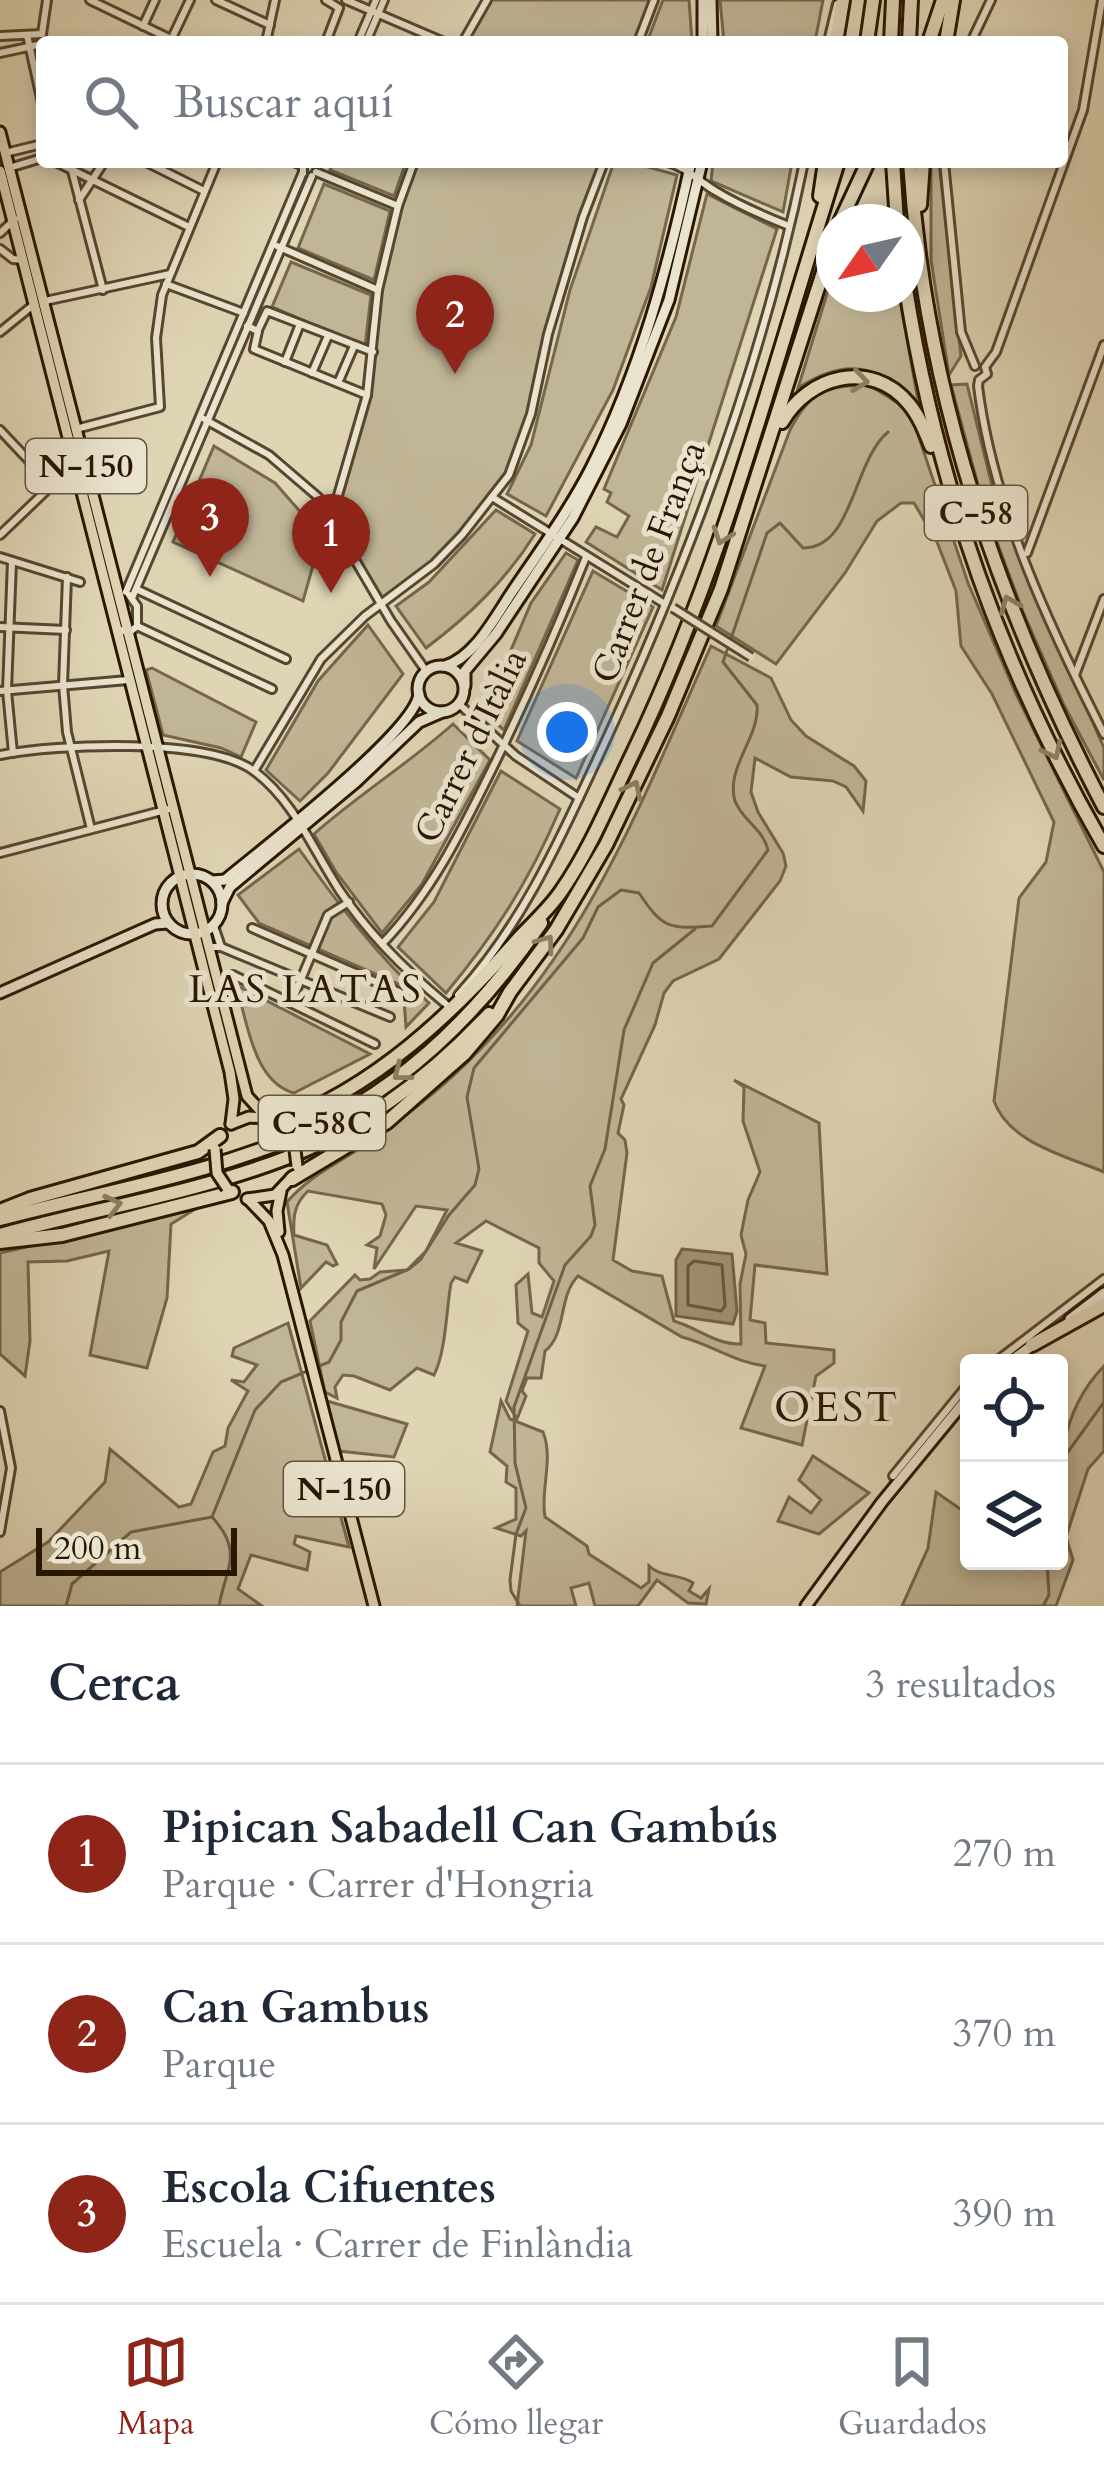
<!DOCTYPE html>
<html lang="es">
<head>
<meta charset="utf-8">
<style>
	body { margin:0; font-family:Cardo,serif; background:#f6f6f7; color:#1f2937 }
	.controls { position:absolute; right:36px; bottom:36px; display:grid; overflow:hidden; border-radius:12px; box-shadow:0 6px 18px #0003 }
	.controls button { width:108px; height:108px; display:grid; place-items:center; padding:0; border:0; border-bottom:3px solid #e0e1e3; background:#fff; color:#1f2937; font:60px sans-serif }
	.compass { position:absolute; left:816px; top:204px; width:108px; height:108px; border-radius:50%; background:#fff; box-shadow:0 6px 18px #0003; rotate:236deg }
	.scale { position:absolute; left:36px; bottom:30px; width:201px; box-sizing:border-box; padding-left:12px; border:6px solid #2a1601; border-top:0; font-size:33px; line-height:42px; white-space:nowrap; color:#2a1601; -webkit-text-stroke:9px #eae4cf; paint-order:stroke }
	.you { position:absolute; left:567px; top:732px; width:42px; height:42px; margin:-30px; border:9px solid #fff; border-radius:50%; background:#1a73e8; box-shadow:0 0 0 18px #1a73e833 }
	.badge { display:grid; place-items:center; width:78px; height:78px; border-radius:50%; background:#8f2418; color:#fff; font-size:39px; font-weight:700 }
	.pin { position:absolute; translate:-50% -99px; filter:drop-shadow(0 3px 6px #0008) }
	.pin::after { content:''; position:absolute; top:63px; width:42px; height:36px; background:inherit; clip-path:polygon(0 0,100% 0,50% 100%) }
	.list { margin:0; padding:0; list-style:none }
	h2 { display:flex; justify-content:space-between; align-items:center; height:156px; margin:0; padding:0 48px; font-size:51px }
	h2 small { font-size:39px; font-weight:400; color:#747a83 }
	.list li { display:grid; grid-template-columns:78px 1fr auto; gap:36px; align-items:center; box-sizing:border-box; height:180px; padding:0 48px; border-top:3px solid #e0e1e3 }
	.list b { display:block; font-size:45px; white-space:nowrap }
	.list p { margin:0; font-size:39px; white-space:nowrap; color:#747a83 }
	.list em { font-size:39px; font-style:normal; color:#747a83 }
	.icon { flex:none; width:66px; height:66px; fill:none; stroke:currentColor; stroke-width:2; stroke-linecap:round; stroke-linejoin:round }
	.map { position:relative; flex:none; width:1104px; height:1606px; overflow:hidden }
	.search { position:absolute; background:#fff; box-shadow:0 6px 18px #0003; left:36px; right:36px; top:36px; height:132px; display:flex; align-items:center; gap:30px; box-sizing:border-box; padding:0 42px; border-radius:12px; color:#747a83; font-size:45px }
	.sheet { height:696px; background:#fff }
	nav { display:flex; justify-content:space-around; align-items:center; box-sizing:border-box; height:168px; border-top:3px solid #e0e1e3; background:#fff; font-size:33px; color:#747a83 }
	nav a { display:grid; justify-items:center; gap:6px }
	nav .on { color:#8f2418 }
	.map>svg:first-child { display:block }
	.green { fill:#c0b596; stroke:#75664c; stroke-width:3 }
	.water { fill:#a19478; stroke:#716248; stroke-width:3 }
	.lines { fill:none; stroke-linecap:round; stroke-linejoin:round }
	.shore { stroke:#66553c; stroke-width:3 }
	.stream { stroke:#716248; stroke-width:3 }
	.street-casing { stroke:#57462e; stroke-width:12 }
	.secondary-casing { stroke:#2a1601; stroke-width:15 }
	.primary-casing { stroke:#2a1601; stroke-width:15 }
	.highway-casing { stroke:#2a1601; stroke-width:18 }
	.street { stroke:#eae4cf; stroke-width:6 }
	.secondary { stroke:#eae4cf; stroke-width:9 }
	.primary { stroke:#dfd5b5; stroke-width:9 }
	.highway { stroke:#dfd5b5; stroke-width:12 }
	.street-bridge-casing { stroke:#57462e; stroke-width:12; stroke-linecap:butt }
	.primary-bridge-casing { stroke:#2a1601; stroke-width:15; stroke-linecap:butt }
	.street-bridge { stroke:#eae4cf; stroke-width:6 }
	.primary-bridge { stroke:#dfd5b5; stroke-width:9 }
	.oneway { stroke:#8e7f64 }
	.labels { text-anchor:middle; dominant-baseline:central; stroke-width:10; stroke-linejoin:round; paint-order:stroke }
	.shield { fill:#eae4cf; stroke:#64543f; stroke-width:3 }
	.shield-label { font-size:33px; font-weight:bold; fill:#2a1601 }
	.street-label { font-size:36px; fill:#2a1601; stroke:#eae4cf }
	.neighbourhood-label { font-size:39px; letter-spacing:3px; fill:#2a1601; stroke:#eae4cf }
	.quarter-label { font-size:42px; letter-spacing:3px; fill:#2a1601; stroke:#eae4cf }
</style>
</head>
<body>
<div class="map">
<svg width="1104" height="1606" viewBox="0 0 1104 1606">
	<rect width="100%" height="100%" fill="#dfd5b5"/>
	<filter id="stains"><feTurbulence type="fractalNoise" baseFrequency=".00167" numOctaves="4"/><feColorMatrix values="0 0 0 0 .2 0 0 0 0 .09 0 0 0 0 .02 0 0 0 .5 -.17"/></filter>
	<radialGradient id="worn" r=".72"><stop offset=".6" stop-color="#630" stop-opacity="0"/><stop offset="1" stop-color="#630" stop-opacity=".3"/></radialGradient>
	<g class="green">
		<path d="M487,0H654L638,42H463Z"/>
		<path d="M663,0H689L692,42H647Z"/>
		<path d="M720,0H823L815,42H724Z"/>
		<path d="M333,162H406L394,196L330,170Z"/>
		<path d="M414,162H604L583,217L548,334L531,414L509,475L434,564L381,605L332,516L367,395L378,290L398,206Z"/>
		<path d="M614,162H630L677,175L651,287L613,390L546,516L507,494L531,445L570,290Z"/>
		<path d="M713,162H792L783,212L711,181Z"/>
		<path d="M931,162H939L961,356L949,375L931,260Z"/>
		<path d="M324,184L390,211L374,280L298,248Z"/>
		<path d="M707,194L777,229L662,590L586,542L596,527L617,537L629,516L607,502L611,493L604,489L676,317Z"/>
		<path d="M291,262L371,295L365,347L272,307Z"/>
		<path d="M834,271V294H899L918,401L914,403C877,363 844,358 798,388Z"/>
		<path d="M967,384L995,498L1104,748V780L1064,705L1023,612L984,507L951,385Z"/>
		<path d="M869,385L901,405L913,420L968,583L1016,694L1104,872V1172C1066,1156 1009,1143 994,1101L1019,898L1046,862L1054,822L992,694L961,646L956,591L937,542L914,503H901L877,521L845,573L776,664L716,626L790,430C811,391 824,386 869,385Z"/>
		<path d="M214,446L275,483L319,533L321,537L303,601L173,542Z"/>
		<path d="M496,510L535,534C506,580 470,615 426,648L396,606L429,582Z"/>
		<path d="M566,553L578,560L504,730L478,708L499,678L531,603Z"/>
		<path d="M593,571L653,607L576,778L517,741Z"/>
		<path d="M368,625L403,674L328,773L300,801L266,770L318,681Z"/>
		<path d="M711,646L771,678L791,720L806,736L854,766L866,781L863,811L846,787L833,781L791,777L755,758L751,792L758,812L783,853L786,866L780,881L719,959L673,981L664,993L655,1025L621,1099L624,1105L618,1133L625,1140L627,1153L613,1260L632,1271L662,1276L674,1321C698,1328 716,1345 741,1344L740,1284L746,1254L741,1235L748,1200L760,1172L743,1121L744,1087L734,1080L819,1123L827,1274L755,1265L750,1320L765,1323L766,1343L834,1350V1363L816,1376L802,1445L741,1428L765,1366C734,1362 712,1345 682,1337L578,1276C558,1296 567,1334 545,1351L541,1378H527L522,1391L526,1396L517,1419L506,1401L528,1331L518,1323L516,1285L528,1274L532,1313L542,1317L554,1281L539,1263V1248L486,1221L456,1243L482,1251L467,1282L455,1277L451,1283C446,1312 446,1351 434,1375L417,1368L390,1390L354,1376L343,1375L335,1387L337,1398L325,1392L310,1321L355,1275L360,1280L370,1279L380,1272L407,1270L426,1251L447,1210L416,1206L374,1269L377,1248L367,1245L380,1236L386,1215L382,1204L308,1191C294,1204 293,1217 294,1235L327,1245L337,1264L333,1266L326,1262L301,1288L287,1202C310,1175 339,1163 368,1143C398,1122 427,1100 454,1075C586,953 640,805 711,646Z"/>
		<path d="M152,668L256,722L241,757L221,748L163,735L146,670Z"/>
		<path d="M453,724L490,760L422,884L382,933L336,872L314,834C358,795 408,764 453,724Z"/>
		<path d="M501,771L560,809C529,881 496,933 446,993L398,947L434,902Z"/>
		<path d="M299,849C339,905 378,957 429,1003L406,1027L403,986L259,923L238,895Z"/>
		<path d="M236,985L370,1054L294,1093C253,1082 247,1020 236,985Z"/>
		<path d="M197,1208L171,1224L167,1298L147,1368L90,1355L109,1251L67,1261L28,1262L30,1341L25,1376L0,1354V1253Z"/>
		<path d="M288,1323L349,1547L296,1536L294,1544L310,1552L307,1570L251,1555L238,1589L262,1606H0V1572L48,1542L105,1482L110,1449L179,1507L191,1504L213,1452L225,1446L228,1428L248,1391L231,1380L244,1382L257,1365L232,1356L234,1348Z"/>
		<path d="M1104,1366V1451L1088,1469L1066,1537L1073,1560L1056,1606H902L928,1548L936,1492L969,1515V1561H1059C1059,1491 1051,1420 1104,1366Z"/>
		<path d="M327,1401L407,1424L394,1457L339,1451Z"/>
		<path d="M501,1401L510,1419L543,1432C554,1459 540,1490 545,1517L587,1546L589,1554L641,1588L649,1582V1566C660,1577 681,1574 693,1583L689,1591L701,1598L709,1589L706,1604L688,1603L657,1580L638,1606H595L589,1583L571,1588L576,1606H517L526,1531L521,1536L496,1528L516,1519V1488L506,1482L507,1466L490,1452Z"/>
		<path d="M813,1456L869,1493L819,1534L778,1521L789,1497L811,1513L821,1500L799,1480Z"/>
	</g>
	<path class="water" d="M682,1249L732,1254L737,1311L733,1324L676,1316V1260Z"/>
	<g class="lines">
		<path class="shore" d="M694,1261L722,1265L725,1306L721,1311L688,1305V1266Z"/>
		<g class="stream">
			<path d="M1059,1480L1065,1456L1104,1402"/>
			<path d="M66,1606L72,1584L131,1532L212,1517"/>
			<path d="M219,1606C226,1567 244,1552 212,1517L255,1410L281,1382L329,1362L341,1340V1322L357,1291L409,1269L421,1259L449,1215L475,1185L479,1169L467,1097L474,1068L583,938L598,907L621,890L639,893C663,929 669,929 712,926L768,850C763,829 742,820 735,801C725,768 760,737 757,705L723,662L767,533L780,523L803,548C853,549 853,461 888,432"/>
			<path d="M520,1606L511,1591L510,1580L516,1534L526,1508L515,1463L514,1407L565,1265L591,1236L595,1225L590,1186L605,1149L624,1030L653,963L695,929"/>
			<path d="M1043,1606L1049,1595L1047,1561"/>
		</g>
		<defs>
			<g id="street">
				<path d="M90,0L177,42"/>
				<path d="M216,0L270,25"/>
				<path d="M326,0L339,8L326,42"/>
				<path d="M346,0L444,42"/>
				<path d="M1102,0L1083,110L996,352L985,367L987,374L979,380L978,386C993,507 1049,626 1104,734"/>
				<path d="M143,26L155,0"/>
				<path d="M42,34L47,0"/>
				<path d="M27,35L42,103"/>
				<path d="M0,36L42,34"/>
				<path d="M171,40L190,0"/>
				<path d="M266,42L275,0"/>
				<path d="M358,42L376,0"/>
				<path d="M366,42L384,0"/>
				<path d="M463,42L487,0"/>
				<path d="M638,42L654,0"/>
				<path d="M828,42L837,4"/>
				<path d="M971,42L991,0"/>
				<path d="M0,53L42,44"/>
				<path d="M5,153L42,144"/>
				<path d="M56,162L189,227"/>
				<path d="M146,162L204,191"/>
				<path d="M294,162L303,166V173"/>
				<path d="M667,162C687,167 699,182 717,192C740,206 764,216 789,226"/>
				<path d="M944,162L961,332L975,366"/>
				<path d="M71,167L103,290"/>
				<path d="M9,168L42,158"/>
				<path d="M316,172L398,206"/>
				<path d="M79,200L104,162"/>
				<path d="M0,233L15,219"/>
				<path d="M277,246L378,290"/>
				<path d="M0,249L13,259L23,260"/>
				<path d="M166,284L244,313"/>
				<path d="M45,301L170,274"/>
				<path d="M247,326L258,331L254,349L367,395"/>
				<path d="M258,330L267,311L373,352"/>
				<path d="M0,332L32,306"/>
				<path d="M285,362L300,324"/>
				<path d="M312,373L328,336"/>
				<path d="M338,383L354,346"/>
				<path d="M204,419L269,455L318,497L391,621L426,671"/>
				<path d="M76,429L160,407L156,338L162,295L217,162"/>
				<path d="M0,430L51,484"/>
				<path d="M492,497L665,604"/>
				<path d="M332,516L367,395L378,290L398,206L414,162"/>
				<path d="M0,535L75,463"/>
				<path d="M1027,553L1104,345"/>
				<path d="M0,557L80,582"/>
				<path d="M12,561L7,691L13,753"/>
				<path d="M67,577L63,685L67,732L91,829"/>
				<path d="M136,589L286,659"/>
				<path d="M126,592L303,172"/>
				<path d="M132,598L312,176"/>
				<path d="M137,626L272,689"/>
				<path d="M0,627L66,630"/>
				<path d="M118,629L129,633L137,626V606L129,595"/>
				<path d="M1075,675L1104,599"/>
				<path d="M0,691L128,680"/>
				<path d="M459,704L516,756L579,798"/>
				<path d="M0,755C57,744 208,737 254,771C295,802 313,850 340,891C369,935 407,972 447,1005"/>
				<path d="M254,771L321,659L365,616L434,564L462,535L509,475L531,414L548,334L583,217L604,162"/>
				<path d="M0,853L173,808"/>
				<path d="M214,926L221,947"/>
				<path d="M252,928L399,992"/>
				<path d="M382,944C433,891 463,828 495,763C528,695 558,627 586,557"/>
				<path d="M210,947H221L390,1017"/>
				<path d="M233,975L375,1044"/>
				<path d="M458,995C522,926 562,835 601,751C688,563 763,365 804,162"/>
				<path d="M291,1003L328,915L349,902"/>
				<path d="M994,1363L1104,1279"/>
				<path d="M0,1411L11,1468L0,1532"/>
				<path d="M893,1476L969,1383"/>
			</g>
			<g id="secondary">
				<path d="M703,0V42"/>
				<path d="M711,0L712,42"/>
				<circle cx="441" cy="689" r="23"/>
				<path d="M445,666C475,657 495,617 512,592C539,552 569,511 591,468C640,371 668,268 691,162"/>
				<path d="M465,686V671L496,634L573,518L621,424L669,300L702,162"/>
				<circle cx="192" cy="904" r="30"/>
				<path d="M212,881L225,880C261,850 414,733 419,694"/>
				<path d="M222,903L230,887L356,782L419,722L442,712"/>
				<path d="M0,993L155,924L168,923"/>
				<path d="M1070,1319L1104,1293"/>
				<path d="M1008,1363L1037,1342"/>
				<path d="M806,1606L882,1502L969,1396"/>
			</g>
			<g id="primary">
				<path d="M0,132L247,1096L267,1118"/>
				<path d="M0,171L230,1072L234,1099L231,1124"/>
				<path d="M231,1124L249,1117L267,1118"/>
				<path d="M247,1199L275,1195L293,1176"/>
				<path d="M248,1199L269,1221L283,1255L374,1606"/>
				<path d="M279,1232L277,1211L281,1191"/>
			</g>
			<g id="highway">
				<path d="M836,42L843,0"/>
				<path d="M867,42L873,0"/>
				<path d="M891,42L893,0"/>
				<path d="M909,42L911,0"/>
				<path d="M929,42L943,0"/>
				<path d="M946,42L953,0"/>
				<path d="M893,162L897,222"/>
				<path d="M910,162C924,391 998,605 1104,807"/>
				<path d="M820,196L825,162"/>
				<path d="M920,205L923,162"/>
				<path d="M840,222L868,162"/>
				<path d="M906,289C938,489 1003,671 1104,846"/>
				<path d="M782,422C808,376 871,358 909,404C919,416 925,431 931,446"/>
				<path d="M278,1123C375,1088 453,1013 520,937C534,922 551,907 562,890C591,848 611,798 633,753C724,563 775,361 838,162"/>
				<path d="M292,1179L387,1122L464,1054L497,1015L510,992L556,930L606,845L668,716L721,589L834,238"/>
				<path d="M0,1211L30,1199L198,1152L220,1136"/>
				<path d="M0,1219C105,1191 220,1173 318,1126C410,1082 484,1006 541,923"/>
				<path d="M0,1235C94,1209 195,1193 286,1158C364,1127 432,1075 489,1014"/>
				<path d="M0,1242L62,1235L232,1192"/>
				<path d="M1032,1345L1104,1305"/>
			</g>
		</defs>
		<use href="#street" class="street-casing"/>
		<use href="#secondary" class="secondary-casing"/>
		<use href="#primary" class="primary-casing"/>
		<use href="#highway" class="highway-casing"/>
		<use href="#street" class="street"/>
		<use href="#secondary" class="secondary"/>
		<use href="#primary" class="primary"/>
		<use href="#highway" class="highway"/>
		<defs>
			<path id="street-bridge" d="M673,608L751,657"/>
			<g id="primary-bridge">
				<path d="M282,1126L294,1142L297,1166"/>
				<path d="M215,1149L217,1173L227,1188"/>
			</g>
		</defs>
		<use href="#street-bridge" class="street-bridge-casing"/>
		<use href="#primary-bridge" class="primary-bridge-casing"/>
		<use href="#street-bridge" class="street-bridge"/>
		<use href="#primary-bridge" class="primary-bridge"/>
	</g>
	<defs><path id="oneway-chevron" d="M-2-3.5L2.5 0L-2 3.5" fill="none" stroke-width="1.6" stroke-linecap="round" stroke-linejoin="round" transform="scale(3)"/></defs>
	<g class="oneway">
		<use href="#oneway-chevron" transform="translate(860 381) rotate(8)"/>
		<use href="#oneway-chevron" transform="translate(722 536) rotate(109)"/>
		<use href="#oneway-chevron" transform="translate(1009 604) rotate(-112)"/>
		<use href="#oneway-chevron" transform="translate(1053 751) rotate(64)"/>
		<use href="#oneway-chevron" transform="translate(633 789) rotate(-64)"/>
		<use href="#oneway-chevron" transform="translate(546 943) rotate(-54)"/>
		<use href="#oneway-chevron" transform="translate(401 1073) rotate(142)"/>
		<use href="#oneway-chevron" transform="translate(113 1205) rotate(-14)"/>
	</g>
	<g class="labels">
		<g class="shield">
			<rect x="26" y="439" width="120" height="54" rx="9"/>
			<rect x="925" y="486" width="102" height="54" rx="9"/>
			<rect x="259" y="1096" width="126" height="54" rx="9"/>
			<rect x="284" y="1462" width="120" height="54" rx="9"/>
		</g>
		<g class="shield-label">
			<text x="86" y="466">N-150</text>
			<text x="976" y="513">C-58</text>
			<text x="322" y="1123">C-58C</text>
			<text x="344" y="1489">N-150</text>
		</g>
		<g class="street-label">
			<text transform="translate(649 562) rotate(-69)">Carrer de França</text>
			<text transform="translate(471 746) rotate(-64)">Carrer d'Itàlia</text>
		</g>
		<g class="neighbourhood-label">
			<text x="306" y="989">LAS LATAS</text>
		</g>
		<g class="quarter-label">
			<text x="837" y="1407">OEST</text>
		</g>
	</g>
	<rect width="100%" height="100%" filter="url(#stains)"/>
	<rect width="100%" height="100%" fill="url(#worn)"/>
</svg>
<div class="controls">
<button><svg class="icon" aria-label="locate" viewBox="0 0 24 24"><circle cx="12" cy="12" r="6"/><path d="M12 2v4M12 18v4M2 12h4M18 12h4"/></svg></button>
<button><svg class="icon" aria-label="layers" viewBox="0 0 24 24"><path d="M12 4l9 5-9 5-9-5zM3 14l9 5 9-5"/></svg></button>
</div>
<svg class="compass" viewBox="-18 -18 36 36"><path d="M0-13l5 13h-10z" fill="#e53935"/><path d="M0 13l5-13h-10z" fill="#747a83"/></svg>
<div class="scale">200 m</div>
<div class="you"></div>
<div class="pin badge" style="left:331px;top:593px">1</div>
<div class="pin badge" style="left:455px;top:374px">2</div>
<div class="pin badge" style="left:210px;top:577px">3</div>
<div class="search"><svg class="icon" aria-label="search" viewBox="0 0 24 24"><circle cx="10" cy="10" r="6"/><path d="M15 15l6 6"/></svg>Buscar aquí</div>
</div>
<section class="sheet">
<h2>Cerca<small>3 resultados</small></h2>
<ul class="list">
<li><span class="badge">1</span><div><b>Pipican Sabadell Can Gambús</b><p>Parque · Carrer d'Hongria</p></div><em>270 m</em></li>
<li><span class="badge">2</span><div><b>Can Gambus</b><p>Parque</p></div><em>370 m</em></li>
<li><span class="badge">3</span><div><b>Escola Cifuentes</b><p>Escuela · Carrer de Finlàndia</p></div><em>390 m</em></li>
</ul>
</section>
<nav>
<a class="on"><svg class="icon" aria-label="map" viewBox="0 0 24 24"><path d="M3 6l6-2 6 2 6-2v14l-6 2-6-2-6 2zM9 4v14M15 6v14"/></svg>Mapa</a>
<a><svg class="icon" aria-label="directions" viewBox="0 0 24 24"><path d="M12 3l9 9-9 9-9-9zM9 14v-3h6M13 9l2 2-2 2"/></svg>Cómo llegar</a>
<a><svg class="icon" aria-label="saved" viewBox="0 0 24 24"><path d="M7 4h10v16l-5-4-5 4z"/></svg>Guardados</a>
</nav>
</body>
</html>
